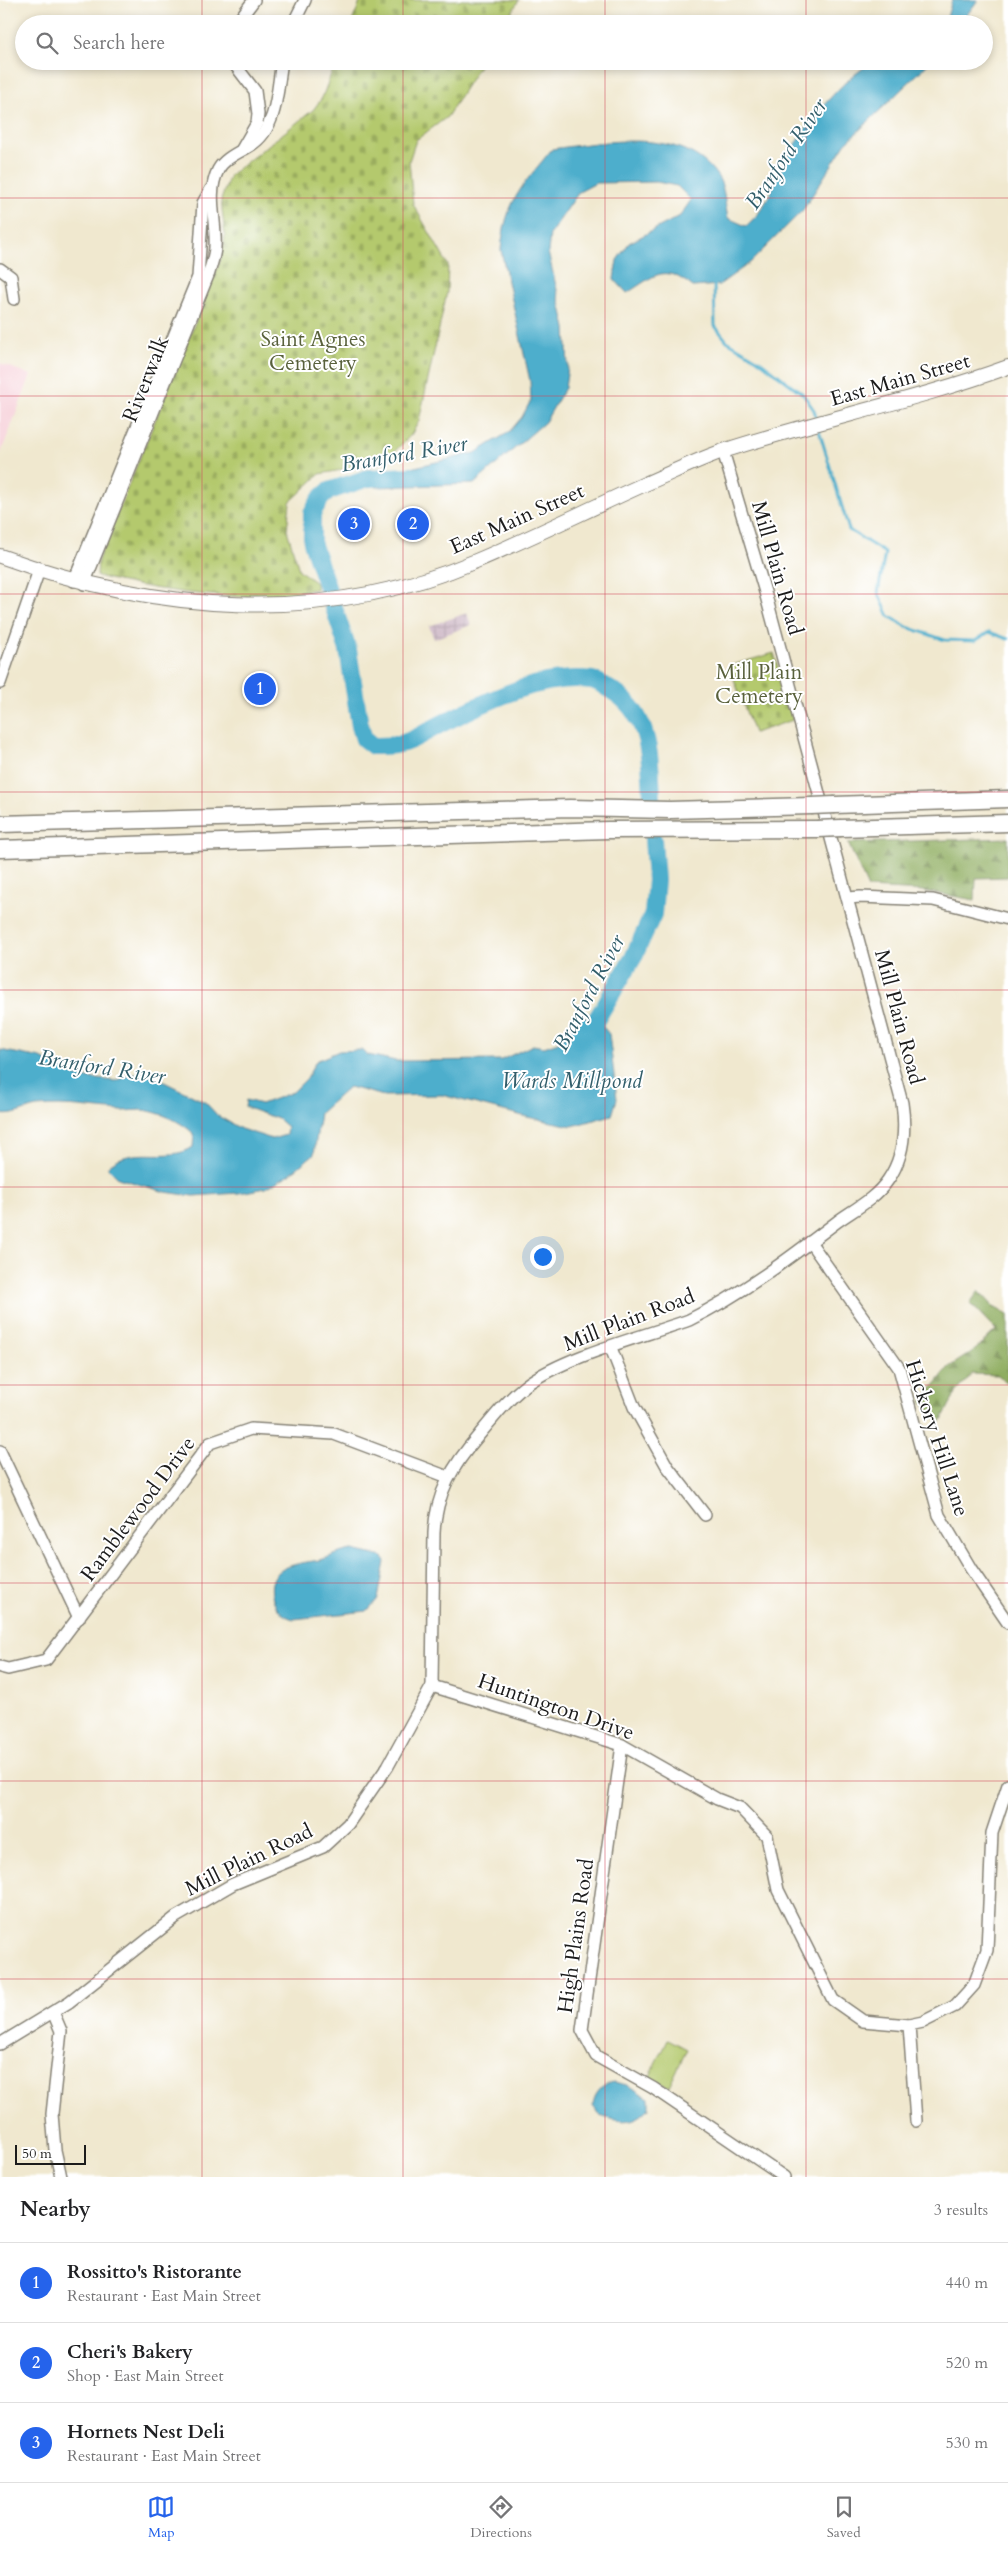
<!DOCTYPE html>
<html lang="en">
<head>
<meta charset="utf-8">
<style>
	body { margin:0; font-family:Cardo,serif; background:#f2f2f2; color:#202124 }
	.scale { position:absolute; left:15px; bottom:12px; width:71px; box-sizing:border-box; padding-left:5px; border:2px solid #1c1c1c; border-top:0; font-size:14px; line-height:18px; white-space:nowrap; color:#1c1c1c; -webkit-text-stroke:4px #fff; paint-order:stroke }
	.you { position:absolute; left:542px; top:1256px; width:18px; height:18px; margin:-12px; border:4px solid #fff; border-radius:50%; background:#1a73e8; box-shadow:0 0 0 8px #1a73e833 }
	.badge { display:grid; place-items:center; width:32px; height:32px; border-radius:50%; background:#2563eb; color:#fff; font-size:16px; font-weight:700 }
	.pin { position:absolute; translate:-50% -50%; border:2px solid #fff; box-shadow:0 1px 5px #0006 }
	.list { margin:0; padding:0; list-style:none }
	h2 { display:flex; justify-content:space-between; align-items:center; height:65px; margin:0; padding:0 20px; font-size:21px }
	h2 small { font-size:16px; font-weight:400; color:#757577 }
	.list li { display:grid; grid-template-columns:32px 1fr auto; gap:15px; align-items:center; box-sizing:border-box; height:80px; padding:0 20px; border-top:1px solid #e0e0e0 }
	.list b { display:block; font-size:19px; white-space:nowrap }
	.list p { margin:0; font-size:16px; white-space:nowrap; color:#757577 }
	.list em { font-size:16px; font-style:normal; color:#757577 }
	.icon { flex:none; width:28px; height:28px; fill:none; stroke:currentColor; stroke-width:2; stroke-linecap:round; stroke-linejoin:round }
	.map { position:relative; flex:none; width:1008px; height:2177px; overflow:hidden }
	.search { position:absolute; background:#fff; box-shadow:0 2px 8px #0003; left:15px; right:15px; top:15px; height:55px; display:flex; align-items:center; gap:12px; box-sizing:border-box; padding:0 18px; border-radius:28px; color:#757577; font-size:19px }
	.sheet { height:305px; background:#fff }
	nav { display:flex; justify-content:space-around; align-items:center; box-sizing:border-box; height:70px; border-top:1px solid #e0e0e0; background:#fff; font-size:14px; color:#757577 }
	nav a { display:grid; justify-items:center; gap:2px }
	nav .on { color:#2563eb }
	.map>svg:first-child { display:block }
	.built { fill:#f6cfd8 }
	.industrial { fill:url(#industrial-grid) }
	.forest { fill:url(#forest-firs); stroke:#56643e }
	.cemetery { fill:url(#cemetery-stones); stroke:#687244 }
	.garden { fill:#b4c96d; stroke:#687244 }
	.water { fill:#4eaecc; stroke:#356574 }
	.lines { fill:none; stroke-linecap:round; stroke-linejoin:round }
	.stream { stroke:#4eaecc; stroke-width:3 }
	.river { stroke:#4eaecc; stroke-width:18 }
	.minor-casing { stroke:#868276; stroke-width:14 }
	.major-casing { stroke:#868276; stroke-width:16 }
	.highway-casing { stroke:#868276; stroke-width:19 }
	.minor { stroke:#fff; stroke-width:11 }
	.major { stroke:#fff; stroke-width:14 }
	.highway { stroke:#fff; stroke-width:16 }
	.highway-bridge-casing { stroke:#868276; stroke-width:19; stroke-linecap:butt }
	.highway-bridge { stroke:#fff; stroke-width:16 }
	.grid { fill:none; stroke:#d1495b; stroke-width:1; stroke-opacity:0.55 }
	.labels { text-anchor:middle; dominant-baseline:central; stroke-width:4; stroke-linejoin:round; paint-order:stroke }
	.park-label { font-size:21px; fill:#59613c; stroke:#fff }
	.street-label { font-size:21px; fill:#1c1c1c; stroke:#fff }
	.water-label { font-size:22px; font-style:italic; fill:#325e6b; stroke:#fff }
</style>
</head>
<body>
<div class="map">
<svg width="1008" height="2177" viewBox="0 0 1008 2177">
	<defs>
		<pattern id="industrial-grid" width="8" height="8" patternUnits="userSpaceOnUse" patternTransform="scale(1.25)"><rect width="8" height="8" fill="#d1bdca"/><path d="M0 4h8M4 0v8" fill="none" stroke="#b3a2ad"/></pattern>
		<pattern id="forest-firs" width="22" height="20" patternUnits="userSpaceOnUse" patternTransform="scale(1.25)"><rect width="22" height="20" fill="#8fad60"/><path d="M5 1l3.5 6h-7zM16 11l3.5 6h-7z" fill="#748c4e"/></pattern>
		<pattern id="cemetery-stones" width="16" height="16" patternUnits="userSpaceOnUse" patternTransform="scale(1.25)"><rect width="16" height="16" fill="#b4c96d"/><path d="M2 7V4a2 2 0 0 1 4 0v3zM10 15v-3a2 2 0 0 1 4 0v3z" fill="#9aac5e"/></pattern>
	</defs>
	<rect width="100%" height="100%" fill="#fff"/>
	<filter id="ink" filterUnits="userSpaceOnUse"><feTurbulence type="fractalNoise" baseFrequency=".02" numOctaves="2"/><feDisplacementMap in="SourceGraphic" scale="10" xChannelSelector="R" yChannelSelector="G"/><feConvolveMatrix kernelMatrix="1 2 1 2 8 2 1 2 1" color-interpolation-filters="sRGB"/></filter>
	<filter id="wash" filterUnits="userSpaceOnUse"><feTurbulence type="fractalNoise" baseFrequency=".0096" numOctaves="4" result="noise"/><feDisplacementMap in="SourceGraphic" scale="20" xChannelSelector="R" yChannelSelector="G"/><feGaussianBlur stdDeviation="1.12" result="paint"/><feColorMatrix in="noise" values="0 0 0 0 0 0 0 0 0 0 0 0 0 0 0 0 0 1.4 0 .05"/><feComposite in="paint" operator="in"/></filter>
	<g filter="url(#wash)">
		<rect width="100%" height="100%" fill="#f0e8cf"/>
		<path class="built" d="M0,363L31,375L0,455Z"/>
		<path class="industrial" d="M467,613L471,625L434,639L429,626Z"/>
		<g class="forest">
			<path d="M1008,838V877L976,878L975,900L923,891L868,888L848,843Z"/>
			<path d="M979,1291L994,1307L1008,1315V1384L998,1375L972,1374L956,1393L940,1423L922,1401L949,1367L975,1350L996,1330L970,1303Z"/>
		</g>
		<g class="cemetery">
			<path d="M361,0H519L505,24H351Z"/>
			<path d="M336,61H482L447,117L416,140L409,161L413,204L448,265L447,292L419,421L411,435L384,462L320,474L290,502L287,530L299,570L316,583V589C300,591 283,596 267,596C209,598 153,590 97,576L98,560L220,262L225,236L221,200L230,175L313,110L322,98Z"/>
			<path d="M774,653L793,720L754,733L729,666Z"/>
		</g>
		<path class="garden" d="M668,2039L687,2049L669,2087L649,2078Z"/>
		<g class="water">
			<path d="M952,0H978L960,24H945Z"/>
			<path d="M875,61H931L845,144L803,210L751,262L719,285L693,287C663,263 656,275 627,293L614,279L617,260L629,243L680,216L691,200L677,186L657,182L596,183L579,192L550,234L548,252L566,328L568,367L565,388L545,422L474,484L376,487L393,472L475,453L509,432L522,417L531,400L530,381L501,250C505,201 523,185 552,149C602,142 685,126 718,177C725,187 725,206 728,218L746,226C770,205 771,187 785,161C804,127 840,79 875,61Z"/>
			<path d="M577,1014L599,1022L609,1034L617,1099L612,1115L572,1126L527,1117L442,1095L384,1096L349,1087L320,1113L314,1154L290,1174L266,1188L239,1193L193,1196L165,1192L118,1178L107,1167C132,1143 168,1164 193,1147L194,1134C181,1121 160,1112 142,1110C135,1110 129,1111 122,1111C92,1109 69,1104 37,1107C24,1109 14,1117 0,1114V1050L41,1058L78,1077L116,1081L130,1075L146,1073L205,1102L218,1116L241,1129L272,1139L286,1135L287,1127L278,1119L245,1107L246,1100L261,1104L293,1092L307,1078L316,1061L339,1051L361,1050L368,1055L396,1061L501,1060L533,1045L544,1047L558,1042L569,1033Z"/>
			<path d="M353,1550L383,1557L385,1562L378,1599L367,1611L294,1619C284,1617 276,1610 273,1599C264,1566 295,1564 320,1560C331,1557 341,1551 353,1550Z"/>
			<path d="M614,2082L627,2085L649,2098V2108C635,2125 619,2122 600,2116L593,2105C594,2094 602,2084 614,2082Z"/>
		</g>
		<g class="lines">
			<g class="stream">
				<path d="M714,282L715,326L727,341L757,359L803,394L814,410L817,421"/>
				<path d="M818,427L849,530L885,553L878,592L889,616L907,627L945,640L975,641L989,632L1008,639"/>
			</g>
			<g class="river">
				<path d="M411,476L368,478L329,491L321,498L312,513V542L348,650L360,726L364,739L373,746C411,747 416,736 447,721C490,700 543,673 592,680C598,681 604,686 609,689C651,712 650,757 652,799"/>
				<path d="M589,1044L596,1020L633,958L653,914L656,880L653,839"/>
			</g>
		</g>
	</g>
	<g filter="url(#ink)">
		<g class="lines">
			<defs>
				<g id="minor">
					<path d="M236,24L254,0"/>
					<path d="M293,24L305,0"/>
					<path d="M232,61L255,91L258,114L257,123L242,149"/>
					<path d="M0,269L11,277L14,299"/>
					<path d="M74,581L198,277L203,203L211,189"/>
					<path d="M84,584L209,273C211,265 215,255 215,247C217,222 206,194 218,170C224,158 240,152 251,145C278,128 277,89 282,61"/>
					<path d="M0,683L39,570"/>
					<path d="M849,898L860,897L933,900L1008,919"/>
					<path d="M810,1242L899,1368L939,1515L971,1569L1008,1623"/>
					<path d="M611,1348L634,1407L667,1466L705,1515"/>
					<path d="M0,1451L79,1618"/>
					<path d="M0,1667L8,1669L46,1660L210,1443L251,1429L334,1434L448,1477"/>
					<path d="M432,1686L622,1745L717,1799L740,1808L767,1836L778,1890L833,2000L863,2021L909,2025L923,2022L955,2006L974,1985L987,1950L992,1833L1008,1785"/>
					<path d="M622,1745L582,2030L596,2056L653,2088L784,2177"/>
					<path d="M53,2012L61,2031L52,2114L55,2150L61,2177"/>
					<path d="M909,2025L916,2121"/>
					<path d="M0,2044L69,2002L176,1917L233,1884L323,1847L348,1824L388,1766L432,1686L434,1533C436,1493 453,1465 479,1435C493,1418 508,1399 526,1385C565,1356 642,1337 689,1320C742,1294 791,1257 838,1221C855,1209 876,1198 888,1180C904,1157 906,1130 902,1103L765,592L723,451"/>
				</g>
				<path id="major" d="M0,556C154,612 321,627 476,561C533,537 589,509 645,484C671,473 697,460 723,451C817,420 915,401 1008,367"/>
				<g id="highway">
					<path d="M835,805L1008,799"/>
					<path d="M0,824L570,808L670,810L811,806"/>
					<path d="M841,828L1008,823"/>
					<path d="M0,849L608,830L817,829"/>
				</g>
			</defs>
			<use href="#minor" class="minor-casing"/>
			<use href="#major" class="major-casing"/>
			<use href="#highway" class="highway-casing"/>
			<use href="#minor" class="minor"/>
			<use href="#major" class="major"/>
			<use href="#highway" class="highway"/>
			<defs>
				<g id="highway-bridge">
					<path d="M811,806L835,805"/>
					<path d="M817,829L841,828"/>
				</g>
			</defs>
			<use href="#highway-bridge" class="highway-bridge-casing"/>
			<use href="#highway-bridge" class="highway-bridge"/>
		</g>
	</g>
	<path class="grid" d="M202,0V24M403,0V24M605,0V24M806,0V24M202,61V2177M403,61V2177M605,61V2177M806,61V2177M0,198H1008M0,396H1008M0,594H1008M0,792H1008M0,990H1008M0,1187H1008M0,1385H1008M0,1583H1008M0,1781H1008M0,1979H1008"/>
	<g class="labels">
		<g class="park-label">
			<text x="313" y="339">Saint Agnes<tspan x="313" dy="24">Cemetery</tspan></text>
			<text x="759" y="672">Mill Plain<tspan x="759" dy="24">Cemetery</tspan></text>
		</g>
		<g class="street-label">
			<text transform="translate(146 379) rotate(-68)">Riverwalk</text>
			<text transform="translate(900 380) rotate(-16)">East Main Street</text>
			<text transform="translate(517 519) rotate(-24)">East Main Street</text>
			<text transform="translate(777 568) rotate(74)">Mill Plain Road</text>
			<text transform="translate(899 1017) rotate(75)">Mill Plain Road</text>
			<text transform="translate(629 1320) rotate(-21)">Mill Plain Road</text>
			<text transform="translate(937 1438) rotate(72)">Hickory Hill Lane</text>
			<text transform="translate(138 1509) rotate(-53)">Ramblewood Drive</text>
			<text transform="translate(556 1707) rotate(19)">Huntington Drive</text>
			<text transform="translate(249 1860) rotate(-26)">Mill Plain Road</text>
			<text transform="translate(576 1936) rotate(-82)">High Plains Road</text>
		</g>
		<g class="water-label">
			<text transform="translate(786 154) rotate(-56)">Branford River</text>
			<text transform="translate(404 454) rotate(-10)">Branford River</text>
			<text transform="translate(589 993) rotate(-62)">Branford River</text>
			<text transform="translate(102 1067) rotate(9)">Branford River</text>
			<text x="572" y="1081">Wards Millpond</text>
		</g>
	</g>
</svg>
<div class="scale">50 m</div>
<div class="you"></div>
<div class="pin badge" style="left:260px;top:689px">1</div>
<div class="pin badge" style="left:413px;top:524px">2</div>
<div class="pin badge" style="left:354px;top:524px">3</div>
<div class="search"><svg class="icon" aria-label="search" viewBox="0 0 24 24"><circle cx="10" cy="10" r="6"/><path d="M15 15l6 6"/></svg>Search here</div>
</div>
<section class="sheet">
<h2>Nearby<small>3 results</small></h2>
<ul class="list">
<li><span class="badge">1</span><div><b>Rossitto's Ristorante</b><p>Restaurant · East Main Street</p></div><em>440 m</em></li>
<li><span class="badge">2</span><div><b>Cheri's Bakery</b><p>Shop · East Main Street</p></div><em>520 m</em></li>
<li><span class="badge">3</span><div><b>Hornets Nest Deli</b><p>Restaurant · East Main Street</p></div><em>530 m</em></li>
</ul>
</section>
<nav>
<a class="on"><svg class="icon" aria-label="map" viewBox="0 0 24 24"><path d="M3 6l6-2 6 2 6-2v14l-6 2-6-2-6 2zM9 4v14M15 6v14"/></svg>Map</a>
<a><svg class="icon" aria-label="directions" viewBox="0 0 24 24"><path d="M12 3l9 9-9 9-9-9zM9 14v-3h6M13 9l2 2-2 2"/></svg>Directions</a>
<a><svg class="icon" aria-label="saved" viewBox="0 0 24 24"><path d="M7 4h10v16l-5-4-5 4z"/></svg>Saved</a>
</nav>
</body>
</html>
